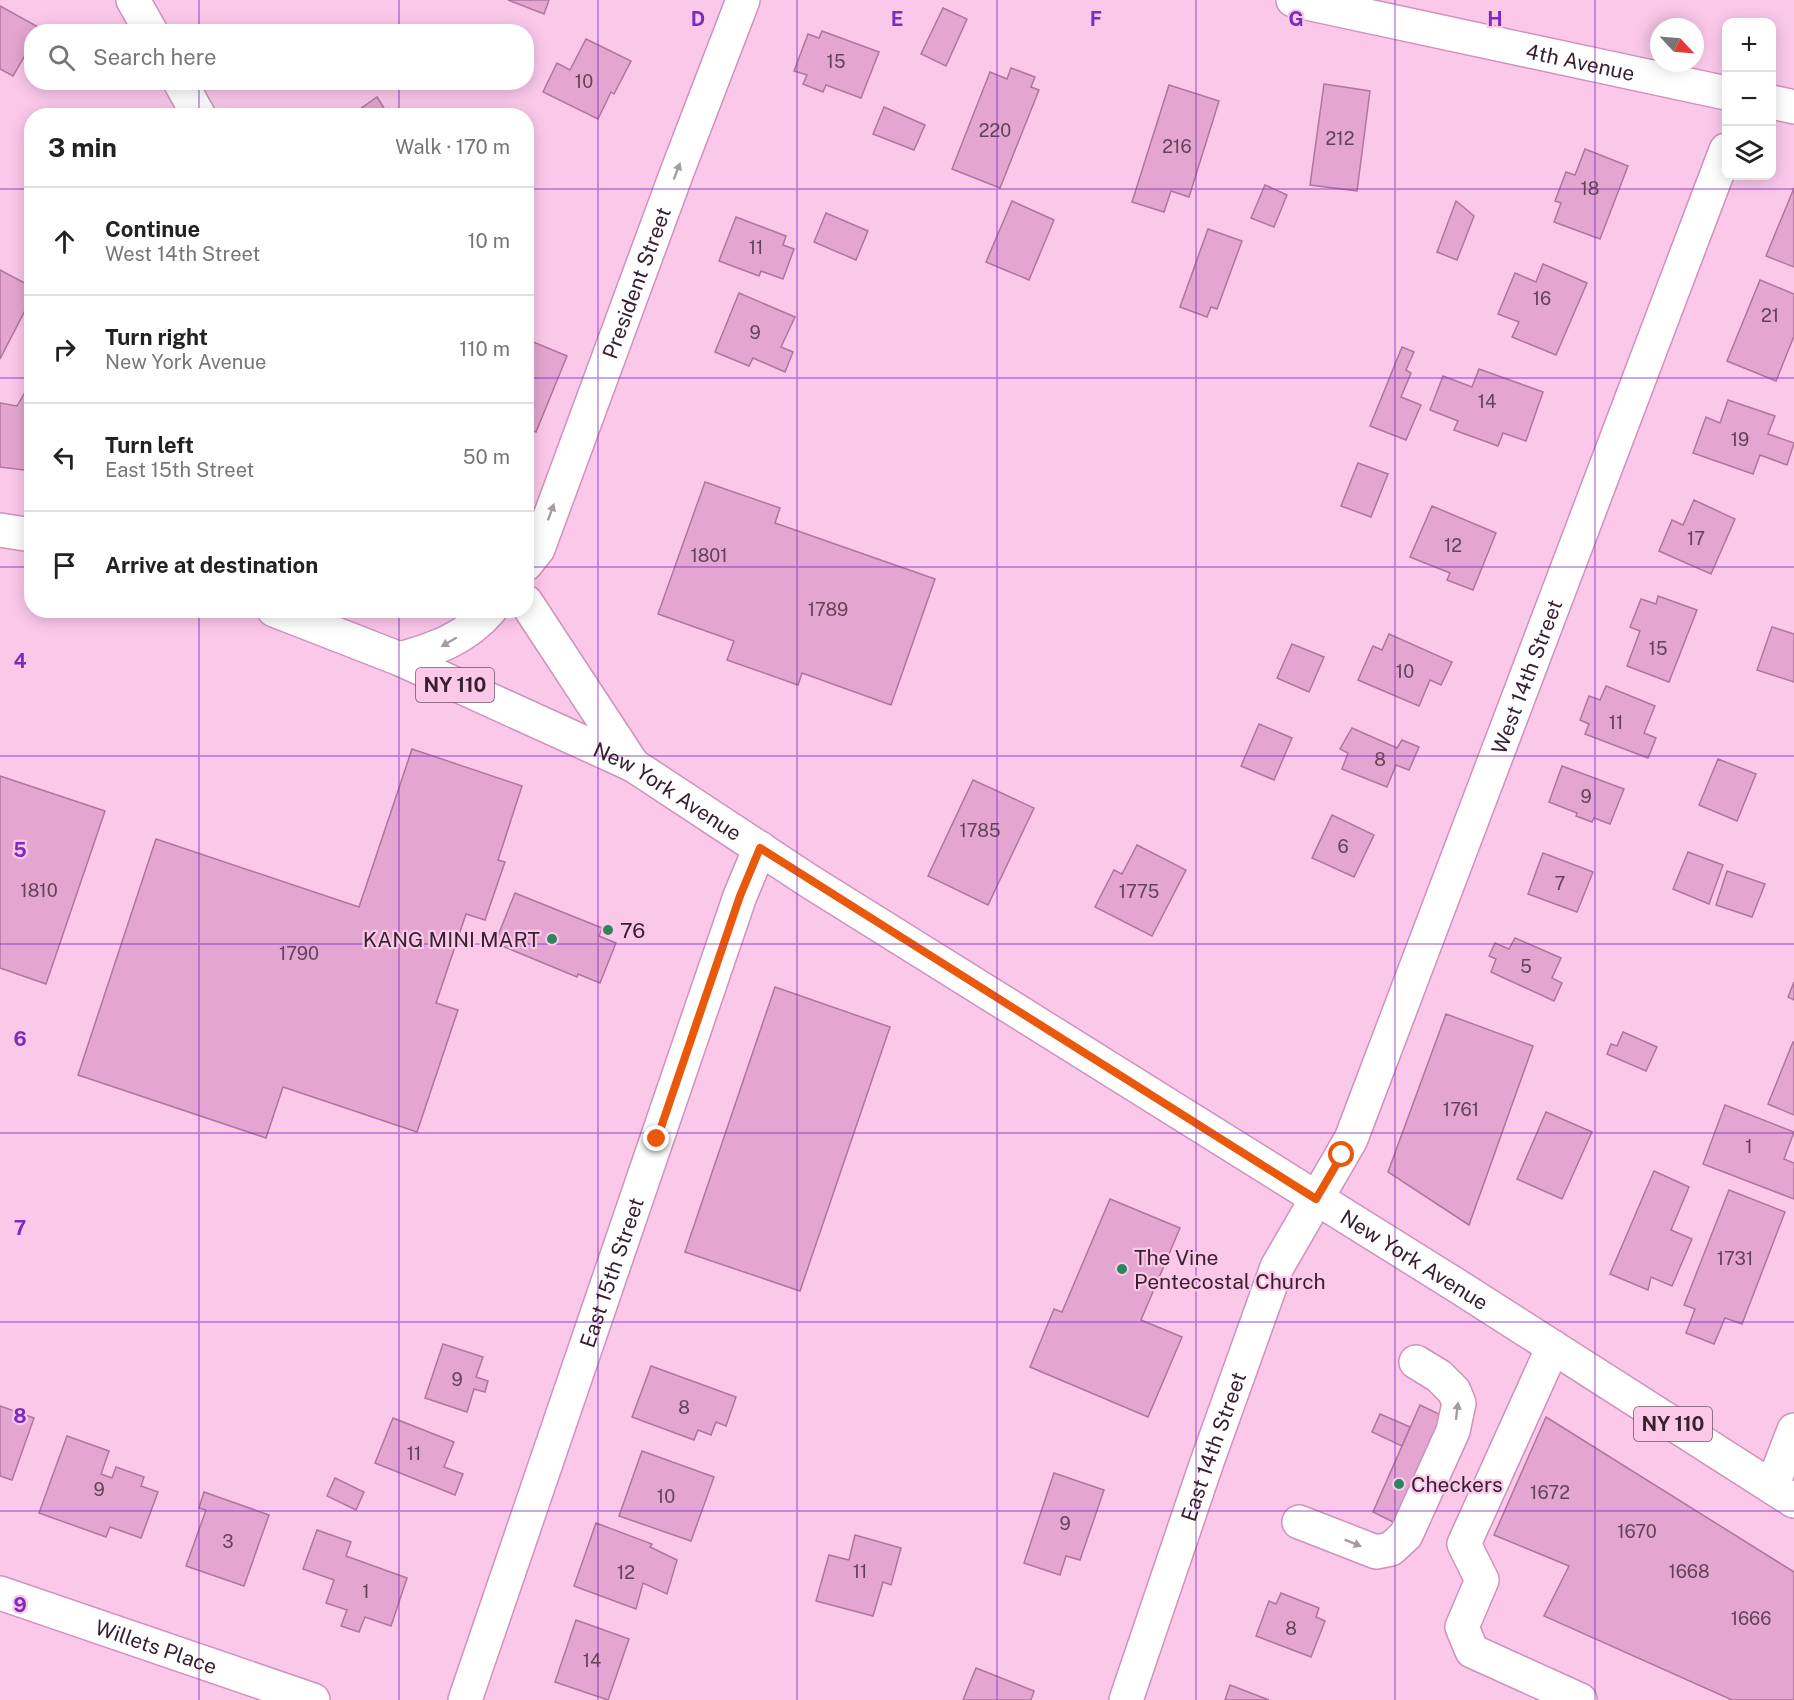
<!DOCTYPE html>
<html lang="en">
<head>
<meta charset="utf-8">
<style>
	body { margin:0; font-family:"Public Sans",sans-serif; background:#f2f2f2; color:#222 }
	.controls { position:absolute; right:18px; top:18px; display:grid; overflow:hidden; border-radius:12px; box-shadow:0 3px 15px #0003 }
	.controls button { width:54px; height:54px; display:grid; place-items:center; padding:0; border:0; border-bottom:2px solid #e0e0e0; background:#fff; color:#222; font:30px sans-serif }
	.compass { position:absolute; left:1650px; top:18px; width:54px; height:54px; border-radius:50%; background:#fff; box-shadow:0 3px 15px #0003; rotate:116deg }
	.stop { position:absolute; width:18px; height:18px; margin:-14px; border:4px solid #ea580c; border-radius:50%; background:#fff }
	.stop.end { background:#ea580c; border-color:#fff; box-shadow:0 2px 6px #0008 }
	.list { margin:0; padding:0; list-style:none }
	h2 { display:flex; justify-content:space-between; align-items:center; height:78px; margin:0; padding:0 24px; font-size:26px }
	h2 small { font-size:20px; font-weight:400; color:#767676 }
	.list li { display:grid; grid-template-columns:39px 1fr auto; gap:18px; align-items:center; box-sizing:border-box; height:108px; padding:0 24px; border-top:2px solid #e0e0e0 }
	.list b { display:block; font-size:22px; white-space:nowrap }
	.list p { margin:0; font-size:20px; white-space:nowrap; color:#767676 }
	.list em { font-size:20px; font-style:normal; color:#767676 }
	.icon { flex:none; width:33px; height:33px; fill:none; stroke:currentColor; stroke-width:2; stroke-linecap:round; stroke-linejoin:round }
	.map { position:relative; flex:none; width:1794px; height:1700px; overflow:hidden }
	.search { position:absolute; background:#fff; box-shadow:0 3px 15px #0003; left:24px; top:24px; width:510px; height:66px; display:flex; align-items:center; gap:15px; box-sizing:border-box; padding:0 21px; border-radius:24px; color:#767676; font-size:22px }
	.panel { position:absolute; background:#fff; box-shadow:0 3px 15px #0003; left:24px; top:108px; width:510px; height:510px; border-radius:24px }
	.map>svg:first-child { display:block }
	.building { fill:#e4a6d1; stroke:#b0759e; stroke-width:1.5 }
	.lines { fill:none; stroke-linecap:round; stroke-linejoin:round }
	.minor-casing { stroke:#cf92bc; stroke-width:36 }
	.major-casing { stroke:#cf92bc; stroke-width:36 }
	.minor { stroke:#fff; stroke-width:33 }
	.major { stroke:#fff; stroke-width:33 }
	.oneway { fill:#a59ba2 }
	.route { stroke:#ea580c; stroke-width:8 }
	.grid { fill:none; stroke:#7b2cbf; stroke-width:1.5; stroke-opacity:0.55 }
	.poi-dot { fill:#2d865b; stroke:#fbc8ea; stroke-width:2 }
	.labels { text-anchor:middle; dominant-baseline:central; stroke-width:4.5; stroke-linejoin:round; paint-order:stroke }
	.number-label { font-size:18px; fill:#634258 }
	.shield { fill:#fbc8ea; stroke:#725268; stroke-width:1.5 }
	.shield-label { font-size:20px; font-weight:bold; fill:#382030 }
	.street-label { font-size:21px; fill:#382030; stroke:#fbc8ea }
	.poi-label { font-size:21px; fill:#382030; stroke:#fbc8ea; text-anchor:start }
	.grid-label { font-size:20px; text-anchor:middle; font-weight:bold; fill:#7b2cbf; stroke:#fbc8ea; stroke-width:4.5; stroke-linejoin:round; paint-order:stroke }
</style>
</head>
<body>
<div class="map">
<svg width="1794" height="1700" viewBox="0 0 1794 1700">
	<rect width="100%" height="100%" fill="#fbc8ea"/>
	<g class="building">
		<path d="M508,0H549L544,14Z"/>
		<path d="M0,6L40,28L38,32H32V43L13,76L0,69Z"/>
		<path d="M943,8L967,19L946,66L921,54Z"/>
		<path d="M822,31L879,52L861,98L826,85L823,92L803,84L807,75L794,71L808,34L819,38Z"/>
		<path d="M586,39L631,61L614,94L611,92L598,119L543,92L557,63L570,70Z"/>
		<path d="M1011,68L1035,77L1031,87L1039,90L1000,188L952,169L990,72L1007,79Z"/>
		<path d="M1324,84L1370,91L1357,191L1310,185Z"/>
		<path d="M1169,85L1219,101L1189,197L1171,191L1164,212L1132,202Z"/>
		<path d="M377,97L389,116H350Z"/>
		<path d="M884,107L925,125L914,150L873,134Z"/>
		<path d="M1585,149L1628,166L1600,239L1554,222L1561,203L1555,201L1566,172L1575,175Z"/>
		<path d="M1265,185L1287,195L1274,227L1251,218Z"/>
		<path d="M1794,188V267L1766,256Z"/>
		<path d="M1012,201L1054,220L1029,280L986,262Z"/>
		<path d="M1456,201L1474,216L1457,260L1437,252Z"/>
		<path d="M826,213L868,231L856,260L814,242Z"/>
		<path d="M736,217L786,236L783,245L794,249L783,279L761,271L759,276L719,261Z"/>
		<path d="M1208,229L1242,241L1217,309L1211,307L1207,317L1180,307Z"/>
		<path d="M1543,264L1587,283L1556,355L1512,337L1519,322L1498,314L1515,273L1536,282Z"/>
		<path d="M0,270L32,287V297L0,359Z"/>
		<path d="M1760,280L1794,294V336L1776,381L1727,361Z"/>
		<path d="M739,293L795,317L781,347L793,352L785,372L753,358L749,366L715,352Z"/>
		<path d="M526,339L567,356L536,432L526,428Z"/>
		<path d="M1402,347L1414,352L1406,370L1411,373L1401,397L1421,405L1406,440L1370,426Z"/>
		<path d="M1479,369L1543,392L1526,441L1503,433L1498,446L1454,430L1458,421L1430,410L1443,376L1472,387Z"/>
		<path d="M32,380V471L0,467V403L17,406Z"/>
		<path d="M1728,400L1775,416L1768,434L1794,443L1787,465L1760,455L1753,474L1693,453L1706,417L1720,423Z"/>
		<path d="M1358,463L1388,474L1371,517L1341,506Z"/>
		<path d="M705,482L780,508L775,523L935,579L891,705L802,673L798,685L727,660L734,641L658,614Z"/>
		<path d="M1694,500L1735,519L1711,574L1659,551L1672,520L1683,525Z"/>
		<path d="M1432,506L1496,533L1473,590L1447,580L1450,573L1410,557Z"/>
		<path d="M1658,596L1697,610L1669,682L1627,666L1640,631L1630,627L1641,599L1656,604Z"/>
		<path d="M1772,627L1794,634V682L1757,670Z"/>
		<path d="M1389,634L1452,662L1441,685L1430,680L1419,706L1358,680L1373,646L1382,650Z"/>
		<path d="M1292,644L1324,657L1309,692L1277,678Z"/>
		<path d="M1606,686L1655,706L1644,733L1656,738L1648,758L1585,734L1589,724L1580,720L1589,696L1600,700Z"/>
		<path d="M1259,724L1292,738L1274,780L1241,766Z"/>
		<path d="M1352,728L1397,748L1402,740L1419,747L1409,770L1396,765L1387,787L1342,769L1348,753L1340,749Z"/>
		<path d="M412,749L522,786L498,860L505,862L485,920L466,914L436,1003L458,1010L417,1132L283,1087L266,1138L78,1075L156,839L359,907Z"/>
		<path d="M1718,759L1756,774L1737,821L1699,805Z"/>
		<path d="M1562,766L1624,789L1610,824L1594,818L1592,822L1576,816L1577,813L1549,802Z"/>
		<path d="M0,776L105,811L46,984L0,968Z"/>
		<path d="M973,780L1034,808L988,905L928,876Z"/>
		<path d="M1332,815L1374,835L1354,877L1312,858Z"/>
		<path d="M1137,845L1186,870L1152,936L1095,907L1114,870L1122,874Z"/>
		<path d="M1688,852L1723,865L1709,904L1673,889Z"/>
		<path d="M1543,853L1593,872L1577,912L1528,894Z"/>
		<path d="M1727,871L1765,884L1752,917L1716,905Z"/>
		<path d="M515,893L602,928L599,936L616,943L600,983L578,974L577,977L495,943Z"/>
		<path d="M1515,938L1561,958L1552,978L1562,983L1554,1001L1491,972L1496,959L1489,956L1495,943L1509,949Z"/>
		<path d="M1794,982V1000L1788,997Z"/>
		<path d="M775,987L890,1027L800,1291L685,1252Z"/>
		<path d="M1446,1014L1533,1046L1469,1225L1388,1172Z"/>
		<path d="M1623,1032L1657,1047L1646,1071L1607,1054L1611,1044L1617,1046Z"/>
		<path d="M1793,1042H1794V1115L1768,1104Z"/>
		<path d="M1725,1105L1794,1132L1784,1159L1794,1163V1199L1703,1164Z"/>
		<path d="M1546,1112L1592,1132L1562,1199L1517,1179Z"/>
		<path d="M1654,1171L1689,1187L1671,1230L1692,1239L1672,1286L1651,1277L1648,1290L1610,1274Z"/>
		<path d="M1729,1190L1785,1212L1742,1324L1725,1318L1714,1344L1686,1333L1695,1309L1684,1305Z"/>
		<path d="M1110,1199L1180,1228L1141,1320L1182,1337L1148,1417L1030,1367L1054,1309L1062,1312Z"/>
		<path d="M443,1344L483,1357L476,1377L488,1381L485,1392L474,1389L467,1412L425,1398Z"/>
		<path d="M651,1366L736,1397L726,1426L716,1422L711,1435L698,1430L694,1440L632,1417Z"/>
		<path d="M1420,1405L1443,1416L1395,1523L1373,1512Z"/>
		<path d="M0,1406L34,1418L12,1480L0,1476Z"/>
		<path d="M1380,1414L1410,1427L1402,1446L1372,1432Z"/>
		<path d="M1546,1417L1794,1572V1700H1732L1544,1616L1569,1566L1494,1535Z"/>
		<path d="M393,1418L454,1442L444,1467L463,1474L455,1495L375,1463Z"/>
		<path d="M67,1436L109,1451L101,1474L112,1478L116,1467L144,1477L141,1486L158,1492L141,1538L110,1527L106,1537L39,1513Z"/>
		<path d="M642,1451L714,1477L691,1541L619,1516Z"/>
		<path d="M1054,1473L1104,1490L1080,1560L1066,1556L1060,1575L1024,1563Z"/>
		<path d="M335,1478L364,1492L356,1510L327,1496Z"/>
		<path d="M204,1492L269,1515L244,1586L186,1566L206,1510L199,1508Z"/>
		<path d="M596,1523L652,1544L650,1547L677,1560L667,1594L643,1583L636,1609L574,1586Z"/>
		<path d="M317,1530L351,1542L346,1556L407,1578L391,1626L365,1617L359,1632L341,1626L347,1610L326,1603L334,1580L303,1569Z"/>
		<path d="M855,1535L901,1548L891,1585L883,1582L873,1616L816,1601L829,1555L849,1560Z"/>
		<path d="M1281,1593L1319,1608L1316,1617L1325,1621L1311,1657L1256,1636L1269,1601L1276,1604Z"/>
		<path d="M576,1620L629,1639L608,1700L555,1682Z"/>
		<path d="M976,1668L1034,1691L1031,1700H963Z"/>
		<path d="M1230,1685L1269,1700H1225Z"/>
	</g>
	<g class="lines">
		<defs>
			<g id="minor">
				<path d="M133,0L151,32"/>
				<path id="s1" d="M1293,0L1726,93"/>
				<path d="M180,82L199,116"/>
				<path d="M1772,102L1794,107"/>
				<path id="s2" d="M526,564L538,549L677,172L743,0"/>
				<path d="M526,602L633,765"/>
				<path d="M400,659C435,649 465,639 490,610"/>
				<path d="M1553,1347L1464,1544L1482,1580L1462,1627L1472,1651L1580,1700"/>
				<path d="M1772,1487L1794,1430"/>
				<path d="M1299,1522L1376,1552L1391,1549L1406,1535L1453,1431L1459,1403L1454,1391L1439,1376L1416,1362"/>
				<path id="s3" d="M0,1593L313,1700"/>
				<path id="s4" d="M465,1700L740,896L760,848"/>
				<path id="s5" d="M1126,1700L1207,1462L1277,1267L1351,1139L1726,150"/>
			</g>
			<g id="major">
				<path d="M0,530L32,535"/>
				<path id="s6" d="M274,610L400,659L633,765L809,881L1459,1287L1794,1501"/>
			</g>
		</defs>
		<use href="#minor" class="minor-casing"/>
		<use href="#major" class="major-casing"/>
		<use href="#minor" class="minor"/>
		<use href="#major" class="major"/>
	</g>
	<defs><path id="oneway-solid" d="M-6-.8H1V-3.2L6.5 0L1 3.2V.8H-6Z" transform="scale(1.5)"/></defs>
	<g class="oneway">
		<use href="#oneway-solid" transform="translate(677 171) rotate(-69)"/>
		<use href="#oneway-solid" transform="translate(551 512) rotate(-70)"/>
		<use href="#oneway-solid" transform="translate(449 642) rotate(150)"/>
		<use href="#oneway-solid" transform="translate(1457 1411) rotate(-83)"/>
		<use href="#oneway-solid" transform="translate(1353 1543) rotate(22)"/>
	</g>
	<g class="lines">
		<path class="route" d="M657,1139L740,896L760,848L1316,1199L1342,1155"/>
	</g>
	<path class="grid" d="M199,0V32M399,0V32M598,0V1700M797,0V1700M997,0V1700M1196,0V1700M1395,0V1700M1595,0V1700M199,82V116M399,82V116M0,189H32M526,189H1794M0,378H32M526,378H1794M0,567H32M526,567H1794M199,610V1700M399,610V1700M0,756H1794M0,944H1794M0,1133H1794M0,1322H1794M0,1511H1794"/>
	<g class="poi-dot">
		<circle cx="608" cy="930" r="6"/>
		<circle cx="552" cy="939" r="6"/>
		<circle cx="1122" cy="1269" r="6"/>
		<circle cx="1399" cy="1484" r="6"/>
	</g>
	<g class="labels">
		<g class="number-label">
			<text x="836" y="61">15</text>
			<text x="584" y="81">10</text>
			<text x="995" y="130">220</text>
			<text x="1340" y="138">212</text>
			<text x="1177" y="146">216</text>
			<text x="1590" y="188">18</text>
			<text x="756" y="247">11</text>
			<text x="1542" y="298">16</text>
			<text x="1770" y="315">21</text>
			<text x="755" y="332">9</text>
			<text x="1487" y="401">14</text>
			<text x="1740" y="439">19</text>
			<text x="1696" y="538">17</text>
			<text x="1453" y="545">12</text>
			<text x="709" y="555">1801</text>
			<text x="828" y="609">1789</text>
			<text x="1658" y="648">15</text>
			<text x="1405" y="671">10</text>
			<text x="1616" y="722">11</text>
			<text x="1380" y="759">8</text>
			<text x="1586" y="796">9</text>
			<text x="980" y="830">1785</text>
			<text x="1343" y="846">6</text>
			<text x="1560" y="883">7</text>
			<text x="39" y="890">1810</text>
			<text x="1139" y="891">1775</text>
			<text x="299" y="953">1790</text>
			<text x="1526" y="966">5</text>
			<text x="1461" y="1109">1761</text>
			<text x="1749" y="1146">1</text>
			<text x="1735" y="1258">1731</text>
			<text x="457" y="1379">9</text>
			<text x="684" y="1407">8</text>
			<text x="414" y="1453">11</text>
			<text x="99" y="1489">9</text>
			<text x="1550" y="1492">1672</text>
			<text x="666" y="1496">10</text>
			<text x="1065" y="1523">9</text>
			<text x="1637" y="1531">1670</text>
			<text x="228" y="1541">3</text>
			<text x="860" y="1571">11</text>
			<text x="1689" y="1571">1668</text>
			<text x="626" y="1572">12</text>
			<text x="366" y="1591">1</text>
			<text x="1751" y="1618">1666</text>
			<text x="1291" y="1628">8</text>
			<text x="592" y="1660">14</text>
		</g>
		<g class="shield">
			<rect x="416" y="668" width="78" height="34" rx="4.5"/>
			<rect x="1634" y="1407" width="78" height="34" rx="4.5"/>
		</g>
		<g class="shield-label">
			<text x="455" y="685">NY 110</text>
			<text x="1673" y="1424">NY 110</text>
		</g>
		<g class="street-label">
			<text stroke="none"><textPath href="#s1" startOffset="294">4th Avenue</textPath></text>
			<text stroke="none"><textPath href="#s2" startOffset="303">President Street</textPath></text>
			<text stroke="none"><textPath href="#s5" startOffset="1101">West 14th Street</textPath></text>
			<text stroke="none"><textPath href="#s6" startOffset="434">New York Avenue</textPath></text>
			<text stroke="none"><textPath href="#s6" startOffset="1316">New York Avenue</textPath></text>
			<text stroke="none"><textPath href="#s4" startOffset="452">East 15th Street</textPath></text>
			<text stroke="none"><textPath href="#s5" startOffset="268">East 14th Street</textPath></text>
			<text stroke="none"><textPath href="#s3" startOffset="165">Willets Place</textPath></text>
		</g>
		<g class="poi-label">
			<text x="620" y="930">76</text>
			<text x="540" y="939" text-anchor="end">KANG MINI MART</text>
			<text x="1134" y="1257">The Vine<tspan x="1134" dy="24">Pentecostal Church</tspan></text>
			<text x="1411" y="1484">Checkers</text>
		</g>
	</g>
	<g class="grid-label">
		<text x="698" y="26">D</text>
		<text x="897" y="26">E</text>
		<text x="1096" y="26">F</text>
		<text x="1296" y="26">G</text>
		<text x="1495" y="26">H</text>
		<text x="20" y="668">4</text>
		<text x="20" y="857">5</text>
		<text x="20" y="1046">6</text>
		<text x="20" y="1235">7</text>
		<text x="20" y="1423">8</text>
		<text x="20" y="1612">9</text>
	</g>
</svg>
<div class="controls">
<button>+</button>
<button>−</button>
<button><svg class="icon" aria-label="layers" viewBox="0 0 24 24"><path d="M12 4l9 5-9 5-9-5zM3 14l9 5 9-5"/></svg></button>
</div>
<svg class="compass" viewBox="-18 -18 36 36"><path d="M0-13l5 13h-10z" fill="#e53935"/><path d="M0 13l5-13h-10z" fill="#767676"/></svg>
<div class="stop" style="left:1342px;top:1155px"></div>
<div class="stop end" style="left:657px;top:1139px"></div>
<div class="search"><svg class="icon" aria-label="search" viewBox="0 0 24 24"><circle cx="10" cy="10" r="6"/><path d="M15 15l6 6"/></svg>Search here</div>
<section class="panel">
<h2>3 min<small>Walk · 170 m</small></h2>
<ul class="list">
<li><svg class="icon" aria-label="ahead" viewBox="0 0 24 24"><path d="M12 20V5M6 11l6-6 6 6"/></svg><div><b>Continue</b><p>West 14th Street</p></div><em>10 m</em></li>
<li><svg class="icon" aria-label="right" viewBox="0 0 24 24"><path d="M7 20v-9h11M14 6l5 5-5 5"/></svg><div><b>Turn right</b><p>New York Avenue</p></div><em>110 m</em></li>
<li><svg class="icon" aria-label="left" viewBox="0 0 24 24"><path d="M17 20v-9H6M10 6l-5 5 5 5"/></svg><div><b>Turn left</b><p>East 15th Street</p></div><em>50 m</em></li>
<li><svg class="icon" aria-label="arrive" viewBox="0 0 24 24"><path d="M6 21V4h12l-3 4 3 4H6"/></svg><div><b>Arrive at destination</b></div></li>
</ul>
</section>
</div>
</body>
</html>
